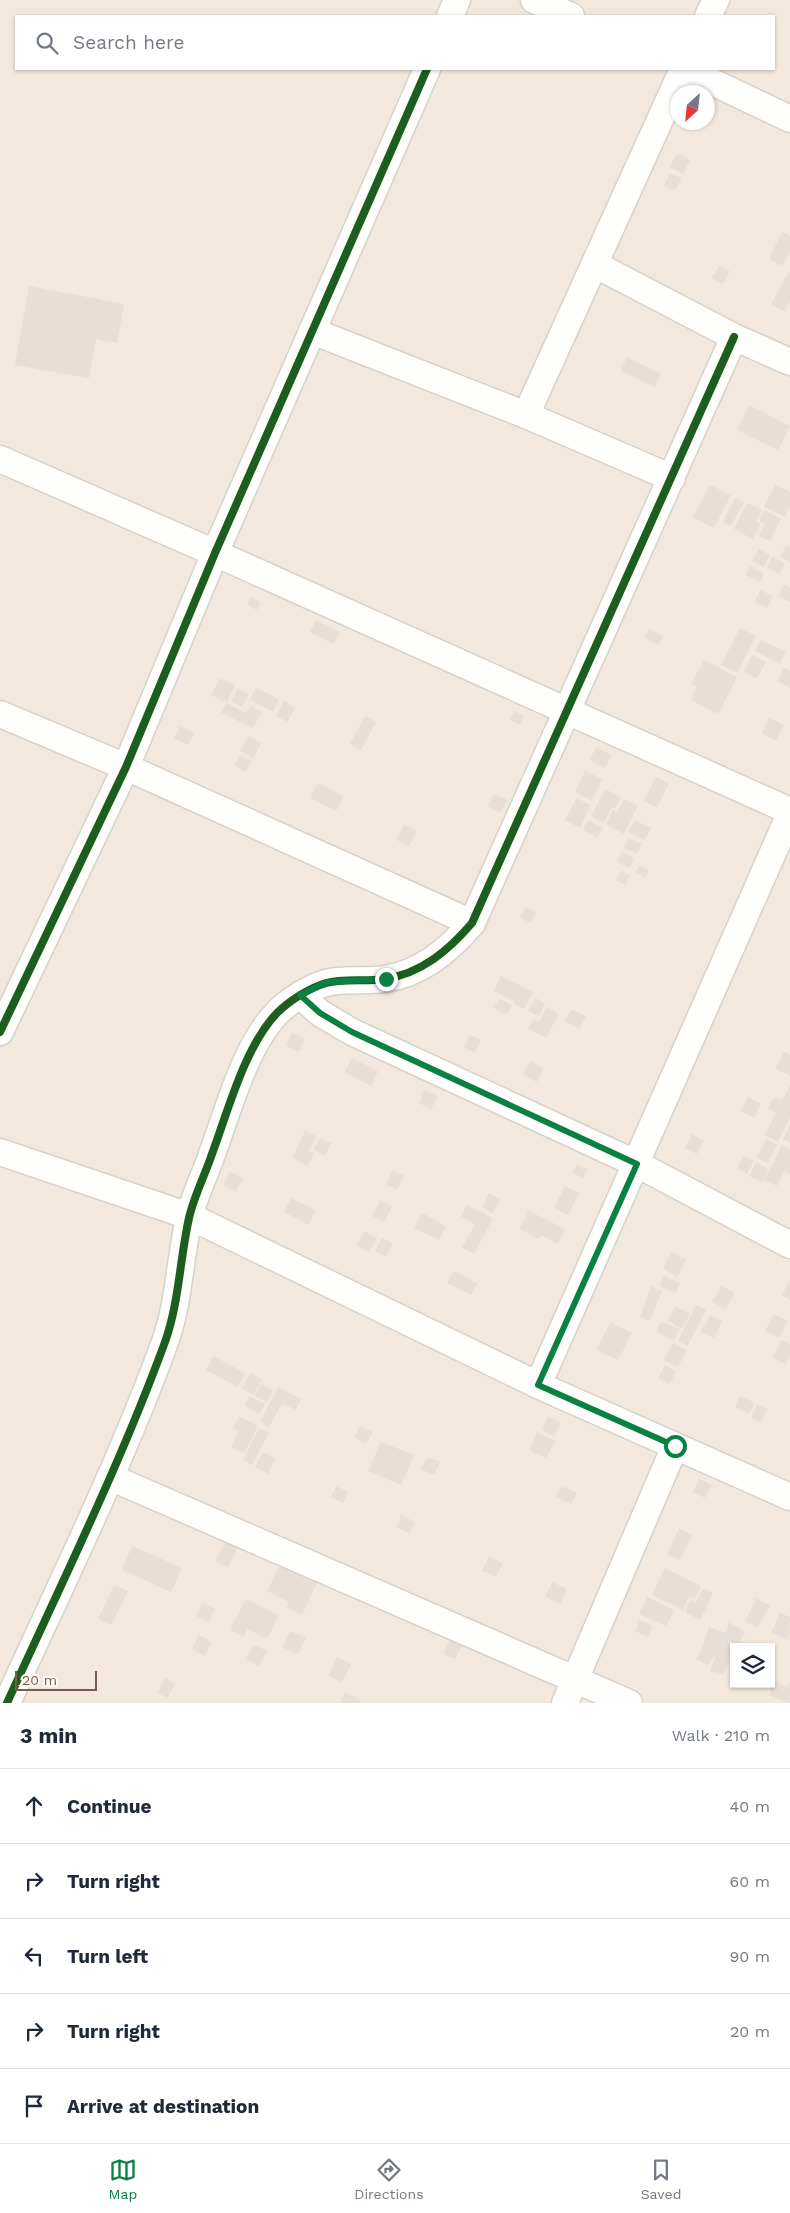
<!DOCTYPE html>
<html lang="en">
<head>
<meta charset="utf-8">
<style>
	body { margin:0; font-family:"Work Sans",sans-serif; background:#f2f2f3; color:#1f2937 }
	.controls { position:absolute; right:15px; bottom:15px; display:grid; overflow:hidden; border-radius:0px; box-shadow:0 1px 4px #0004 }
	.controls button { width:45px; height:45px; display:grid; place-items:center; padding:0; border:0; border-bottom:1px solid #e0e1e3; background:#fff; color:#1f2937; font:25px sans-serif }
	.compass { position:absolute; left:670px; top:85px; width:45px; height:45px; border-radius:50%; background:#fff; box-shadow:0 1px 4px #0004; rotate:207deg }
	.scale { position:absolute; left:15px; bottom:12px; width:82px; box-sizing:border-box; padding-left:5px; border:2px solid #7a5c4d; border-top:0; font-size:14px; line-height:18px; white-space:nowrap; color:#7a5c4d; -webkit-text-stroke:4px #fffaf3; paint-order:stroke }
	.stop { position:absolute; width:15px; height:15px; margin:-11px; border:4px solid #0b8043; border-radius:50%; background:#fff }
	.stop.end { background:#0b8043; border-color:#fff; box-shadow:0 1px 5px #0008 }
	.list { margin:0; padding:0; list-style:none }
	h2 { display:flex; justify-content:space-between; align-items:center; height:65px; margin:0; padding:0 20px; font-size:21px }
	h2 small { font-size:16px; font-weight:400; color:#747a83 }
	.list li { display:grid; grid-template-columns:32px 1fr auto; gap:15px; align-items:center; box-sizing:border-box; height:75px; padding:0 20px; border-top:1px solid #e0e1e3 }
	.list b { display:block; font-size:19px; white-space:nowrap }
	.list em { font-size:16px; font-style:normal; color:#747a83 }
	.icon { flex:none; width:28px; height:28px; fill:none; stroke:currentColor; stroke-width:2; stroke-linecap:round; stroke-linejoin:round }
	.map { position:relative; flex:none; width:790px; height:1703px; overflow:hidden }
	.search { position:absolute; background:#fff; box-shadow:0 1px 4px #0004; left:15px; right:15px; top:15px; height:55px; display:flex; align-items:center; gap:12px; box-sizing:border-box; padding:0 18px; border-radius:0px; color:#747a83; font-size:19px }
	.sheet { height:440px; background:#fff }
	nav { display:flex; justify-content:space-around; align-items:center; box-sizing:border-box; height:70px; border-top:1px solid #e0e1e3; background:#fff; font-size:14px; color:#747a83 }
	nav a { display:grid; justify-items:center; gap:2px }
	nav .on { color:#0b8043 }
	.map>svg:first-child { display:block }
	.residential { fill:#f2e8de; fill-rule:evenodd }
	.building { fill:#e6ded7 }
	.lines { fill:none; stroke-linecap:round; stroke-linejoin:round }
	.street-casing { stroke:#d7d1cb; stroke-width:29 }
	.street { stroke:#fefefd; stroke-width:26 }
	.cycleway-casing { stroke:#fffaf3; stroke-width:11 }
	.cycleway { stroke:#1b5e20; stroke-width:8 }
	.route { stroke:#0b8043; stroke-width:6 }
</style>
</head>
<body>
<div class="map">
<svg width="790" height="1703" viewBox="0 0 790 1703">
	<rect width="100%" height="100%" fill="#f9f5f0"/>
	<path class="residential" d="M0,0H790V1703H0ZM16,16H774V69H16ZM678,92H708V122H678ZM734,1647H771V1684H734Z"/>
	<g class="building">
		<path d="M677,153L690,160L683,174L670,167Z"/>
		<path d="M670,173L682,178L675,191L664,186Z"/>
		<path d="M782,232L790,236V251L782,266L769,259Z"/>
		<path d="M719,266L730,271L723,284L712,278Z"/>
		<path d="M788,272L790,273V302L785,312L771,304Z"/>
		<path d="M29,286L124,304L117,343L96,339L89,378L15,365Z"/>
		<path d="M627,357L661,374L655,387L621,371Z"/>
		<path d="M749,405L790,426L778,450L737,430Z"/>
		<path d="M710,485L731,495L714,528L693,517Z"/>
		<path d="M775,485L790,492V506L785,517L764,507Z"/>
		<path d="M735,498L744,502L731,526L723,522Z"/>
		<path d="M747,503L762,510L756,522L760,524L753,539L734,529Z"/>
		<path d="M764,510L781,519L770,541L759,536L765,523L759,520Z"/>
		<path d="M786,545L790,547V562L780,557Z"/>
		<path d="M759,549L770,555L764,567L752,561Z"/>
		<path d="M772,557L785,563L780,574L767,567Z"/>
		<path d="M750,566L764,574L760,582L746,575Z"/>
		<path d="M784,585L790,588V602L778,596Z"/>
		<path d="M760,590L773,596L767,608L754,602Z"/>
		<path d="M251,597L261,602L257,610L247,605Z"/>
		<path d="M316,620L340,632L333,644L310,632Z"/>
		<path d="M740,628L756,636L737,673L721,665Z"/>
		<path d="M649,629L663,636L659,645L644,638Z"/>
		<path d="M761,640L786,652L780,664L755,651Z"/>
		<path d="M752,655L766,662L757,679L744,672Z"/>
		<path d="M704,660L737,677L718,714L691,700L697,687L691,684Z"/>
		<path d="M784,668L790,671V688L777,681Z"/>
		<path d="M220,678L235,685L227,703L211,695Z"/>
		<path d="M238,688L249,694L242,707L231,701Z"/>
		<path d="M256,688L279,699L273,712L250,700Z"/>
		<path d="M284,701L295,707L288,722L276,716Z"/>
		<path d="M226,703L246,713L250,706L262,712L253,728L221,713Z"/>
		<path d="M514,711L524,716L520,725L510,720Z"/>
		<path d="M365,716L376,722L361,750L350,744Z"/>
		<path d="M769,718L784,725L776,741L762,733Z"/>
		<path d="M180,726L194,733L188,745L174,738Z"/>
		<path d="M248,736L261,743L254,758L240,751Z"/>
		<path d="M596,747L612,755L605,768L590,760Z"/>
		<path d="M240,755L251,761L246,772L234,766Z"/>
		<path d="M585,771L602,779L592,801L575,792Z"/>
		<path d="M656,777L669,784L657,808L644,801Z"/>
		<path d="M318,783L344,796L336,811L310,798Z"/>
		<path d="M605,789L621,797L615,808L612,807L604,823L591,816Z"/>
		<path d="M494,794L507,800L500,813L488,806Z"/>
		<path d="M576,798L591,805L580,828L565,820Z"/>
		<path d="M624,799L638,806L624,834L606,824L613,810L617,812Z"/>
		<path d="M588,820L603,828L598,838L583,830Z"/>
		<path d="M635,820L651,828L644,840L628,832Z"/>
		<path d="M404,825L417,831L409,846L397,840Z"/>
		<path d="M629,838L642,844L637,854L624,848Z"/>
		<path d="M622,852L634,858L630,868L617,862Z"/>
		<path d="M639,865L649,870L645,877L635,872Z"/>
		<path d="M621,871L630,875L625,885L616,880Z"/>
		<path d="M525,907L536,912L531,923L520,918Z"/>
		<path d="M501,976L533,992L524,1009L514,1004L515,1002L494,991Z"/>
		<path d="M535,998L545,1003L539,1016L528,1011Z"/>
		<path d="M499,999L512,1005L507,1015L494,1008Z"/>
		<path d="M547,1007L559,1014L546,1038L528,1029L533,1019L539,1022Z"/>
		<path d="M571,1009L586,1016L579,1029L565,1021Z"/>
		<path d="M292,1033L305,1039L299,1052L286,1046Z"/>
		<path d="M470,1035L481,1040L475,1053L464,1047Z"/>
		<path d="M784,1052L790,1055V1076L775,1069Z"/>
		<path d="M352,1058L378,1071L371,1086L345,1072Z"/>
		<path d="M530,1061L544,1068L537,1082L523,1075Z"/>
		<path d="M790,1086V1118L778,1142L765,1135L776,1113L768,1109L774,1097L782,1101Z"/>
		<path d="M425,1090L438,1096L431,1109L419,1103Z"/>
		<path d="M748,1097L761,1104L754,1118L741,1111Z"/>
		<path d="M790,1125V1143L783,1139Z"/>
		<path d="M305,1131L316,1136L309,1151L314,1153L308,1166L292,1158Z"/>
		<path d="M692,1134L704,1141L697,1154L685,1148Z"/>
		<path d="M320,1138L331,1143L325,1156L314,1150Z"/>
		<path d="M766,1139L777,1145L768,1163L757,1158Z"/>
		<path d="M782,1145L790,1149V1174L784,1171L777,1186L764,1180Z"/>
		<path d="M743,1156L754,1161L747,1174L737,1169Z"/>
		<path d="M756,1162L768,1169L762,1182L749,1176Z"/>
		<path d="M577,1164L588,1169L584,1178L573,1173Z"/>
		<path d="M393,1170L404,1176L397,1190L386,1184Z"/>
		<path d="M230,1172L243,1178L236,1192L223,1185Z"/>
		<path d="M565,1186L579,1193L568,1215L554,1208Z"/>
		<path d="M489,1193L500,1199L493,1213L482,1207Z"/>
		<path d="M291,1198L316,1210L309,1225L284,1212Z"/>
		<path d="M380,1200L392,1206L384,1222L372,1216Z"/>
		<path d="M467,1205L493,1218L474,1254L462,1248L475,1224L461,1217Z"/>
		<path d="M529,1211L565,1229L558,1244L541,1235L539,1239L519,1229Z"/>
		<path d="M422,1213L446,1226L439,1240L414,1228Z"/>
		<path d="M364,1231L377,1238L369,1252L357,1246Z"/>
		<path d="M382,1238L393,1243L386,1257L375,1251Z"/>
		<path d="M671,1252L686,1259L678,1277L663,1269Z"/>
		<path d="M454,1271L477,1283L471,1295L447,1283Z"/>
		<path d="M664,1276L680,1283L676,1293L659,1286Z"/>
		<path d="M790,1279V1300L782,1296Z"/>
		<path d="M651,1286L662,1291L650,1321L640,1317Z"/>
		<path d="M721,1286L735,1293L726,1309L712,1302Z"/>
		<path d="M696,1305L706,1310L688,1346L678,1341Z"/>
		<path d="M675,1306L690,1314L682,1329L668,1321Z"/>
		<path d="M774,1314L788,1321L779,1338L765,1331Z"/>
		<path d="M710,1315L722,1321L714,1338L701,1332Z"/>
		<path d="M661,1321L679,1329L674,1341L656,1332Z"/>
		<path d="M610,1322L632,1333L618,1360L596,1350Z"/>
		<path d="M782,1340L790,1344V1355L786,1364L773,1358Z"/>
		<path d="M673,1343L687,1350L678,1367L664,1360Z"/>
		<path d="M213,1356L245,1373L238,1387L206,1370Z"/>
		<path d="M665,1365L676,1371L670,1384L658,1378Z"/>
		<path d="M250,1373L262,1379L254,1395L242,1389Z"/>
		<path d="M261,1384L273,1390L267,1402L255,1396Z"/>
		<path d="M278,1387L301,1399L296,1410L282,1403L269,1427L260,1422Z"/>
		<path d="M249,1396L265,1404L260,1414L245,1406Z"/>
		<path d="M740,1396L755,1403L749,1414L735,1407Z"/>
		<path d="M757,1404L767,1409L761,1423L751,1418Z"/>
		<path d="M239,1416L258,1426L244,1453L231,1447L239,1431L233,1428Z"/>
		<path d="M548,1417L561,1423L554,1436L542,1430Z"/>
		<path d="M360,1426L373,1432L366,1444L354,1438Z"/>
		<path d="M259,1428L269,1433L252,1465L243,1460Z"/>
		<path d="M537,1432L555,1441L546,1458L529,1450Z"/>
		<path d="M381,1442L414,1455L401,1485L368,1471Z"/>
		<path d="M263,1452L275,1459L268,1474L255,1467Z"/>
		<path d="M427,1457L440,1462L434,1475L421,1469Z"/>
		<path d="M699,1479L712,1485L705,1498L693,1492Z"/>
		<path d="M336,1486L348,1492L343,1503L331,1497Z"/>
		<path d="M562,1486L577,1493L571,1504L556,1497Z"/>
		<path d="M401,1515L415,1522L409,1533L396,1527Z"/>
		<path d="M679,1528L692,1535L680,1560L667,1554Z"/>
		<path d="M225,1542L237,1548L228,1567L215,1561Z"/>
		<path d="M132,1546L182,1568L171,1592L122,1570Z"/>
		<path d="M489,1556L503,1563L496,1577L482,1571Z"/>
		<path d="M281,1563L318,1581L302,1615L286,1607L289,1602L267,1591Z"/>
		<path d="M665,1568L701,1586L695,1598L689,1596L683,1610L652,1595Z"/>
		<path d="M552,1582L567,1589L560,1604L545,1597Z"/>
		<path d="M114,1585L128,1591L111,1625L98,1619Z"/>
		<path d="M703,1588L713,1593L700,1620L685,1612L690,1600L696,1603Z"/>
		<path d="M647,1597L674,1610L666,1626L639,1614Z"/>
		<path d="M756,1598L770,1606L758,1627L745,1622Z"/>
		<path d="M246,1599L279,1615L267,1639L247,1629L244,1637L230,1630Z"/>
		<path d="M202,1603L215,1609L208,1622L196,1616Z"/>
		<path d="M780,1613L790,1617L789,1640L771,1633Z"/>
		<path d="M640,1620L653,1626L648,1637L635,1631Z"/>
		<path d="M729,1622L745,1632L737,1647H734V1653L723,1674L710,1671L716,1654L708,1665L696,1659L703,1646L709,1627L726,1633Z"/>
		<path d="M290,1631L306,1638L298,1654L282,1647Z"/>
		<path d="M199,1635L212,1642L205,1656L192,1649Z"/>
		<path d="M450,1640L462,1646L455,1659L443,1654Z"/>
		<path d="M254,1645L267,1651L259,1666L246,1659Z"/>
		<path d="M337,1657L351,1664L342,1682L328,1676Z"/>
		<path d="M165,1678L175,1683L168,1698L158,1693Z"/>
		<path d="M774,1680L788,1688L790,1681V1703L769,1695Z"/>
		<path d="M345,1692L361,1700L360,1703H340Z"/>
	</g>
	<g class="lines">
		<defs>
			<g id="street">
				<path d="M534,0L571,16"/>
				<path d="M450,16L457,0"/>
				<path d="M708,16L716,0"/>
				<path d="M685,69L790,119"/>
				<path d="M596,265L734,337L790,362"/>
				<path d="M312,331L526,415L672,478"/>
				<path d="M526,415L683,69"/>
				<path d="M0,459L215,553L790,811"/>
				<path d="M0,714L126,767L472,923"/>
				<path d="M300,995L320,1013L352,1032L637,1164L790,1245"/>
				<path d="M0,1032L126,767L215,553L427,69"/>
				<path d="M0,1152L189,1216L538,1385L790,1497"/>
				<path d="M538,1385L790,814"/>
				<path d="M110,1477L629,1703"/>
				<path d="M7,1703C61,1584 120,1465 165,1342C179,1303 180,1258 189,1218C194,1196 205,1175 212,1154C228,1111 245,1046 277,1013C289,1001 309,988 326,983C344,978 366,982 384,979C421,974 449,950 472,923C558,727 648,533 734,337"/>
				<path d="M565,1703L675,1446"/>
			</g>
		</defs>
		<use href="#street" class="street-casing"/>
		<use href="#street" class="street"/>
		<defs>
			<g id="cycleway">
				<path d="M0,1032L126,767L215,553L427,69"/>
				<path d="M7,1703C61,1584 120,1465 165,1342C179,1303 180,1258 189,1218C194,1196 205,1175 212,1154C228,1111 245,1046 277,1013C289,1001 309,988 326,983C344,978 366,982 384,979C421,974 449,950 472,923C558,727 648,533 734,337"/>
			</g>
		</defs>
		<use href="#cycleway" class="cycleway-casing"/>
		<use href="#cycleway" class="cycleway"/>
	</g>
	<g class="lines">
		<path class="route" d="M386,979L327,982L300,995L320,1013L352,1032L637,1164L538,1385L675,1446"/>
	</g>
</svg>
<div class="controls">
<button><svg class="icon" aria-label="layers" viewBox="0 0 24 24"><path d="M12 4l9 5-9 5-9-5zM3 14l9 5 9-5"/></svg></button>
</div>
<svg class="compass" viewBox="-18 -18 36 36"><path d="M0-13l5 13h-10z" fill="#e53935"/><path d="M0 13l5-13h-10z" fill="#747a83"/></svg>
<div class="scale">20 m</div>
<div class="stop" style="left:675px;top:1446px"></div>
<div class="stop end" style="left:386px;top:979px"></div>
<div class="search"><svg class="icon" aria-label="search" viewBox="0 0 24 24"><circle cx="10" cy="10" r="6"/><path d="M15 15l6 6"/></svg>Search here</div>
</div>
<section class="sheet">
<h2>3 min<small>Walk · 210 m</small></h2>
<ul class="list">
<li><svg class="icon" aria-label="ahead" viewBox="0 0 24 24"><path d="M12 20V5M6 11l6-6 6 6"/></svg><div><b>Continue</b></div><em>40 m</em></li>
<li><svg class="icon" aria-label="right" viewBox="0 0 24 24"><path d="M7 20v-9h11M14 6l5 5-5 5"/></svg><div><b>Turn right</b></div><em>60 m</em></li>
<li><svg class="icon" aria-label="left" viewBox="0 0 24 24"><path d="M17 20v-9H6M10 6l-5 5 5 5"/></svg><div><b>Turn left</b></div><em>90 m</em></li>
<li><svg class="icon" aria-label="right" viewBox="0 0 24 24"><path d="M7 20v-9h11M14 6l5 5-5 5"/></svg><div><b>Turn right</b></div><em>20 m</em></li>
<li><svg class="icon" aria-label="arrive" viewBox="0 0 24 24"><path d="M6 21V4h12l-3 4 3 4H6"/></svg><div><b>Arrive at destination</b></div></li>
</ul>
</section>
<nav>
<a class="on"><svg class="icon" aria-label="map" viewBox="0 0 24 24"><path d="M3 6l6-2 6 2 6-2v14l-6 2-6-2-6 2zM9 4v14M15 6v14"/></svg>Map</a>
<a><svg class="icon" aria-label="directions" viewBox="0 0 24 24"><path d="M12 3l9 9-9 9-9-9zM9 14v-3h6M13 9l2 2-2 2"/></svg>Directions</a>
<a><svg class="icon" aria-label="saved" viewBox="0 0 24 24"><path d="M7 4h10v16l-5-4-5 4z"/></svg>Saved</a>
</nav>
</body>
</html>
